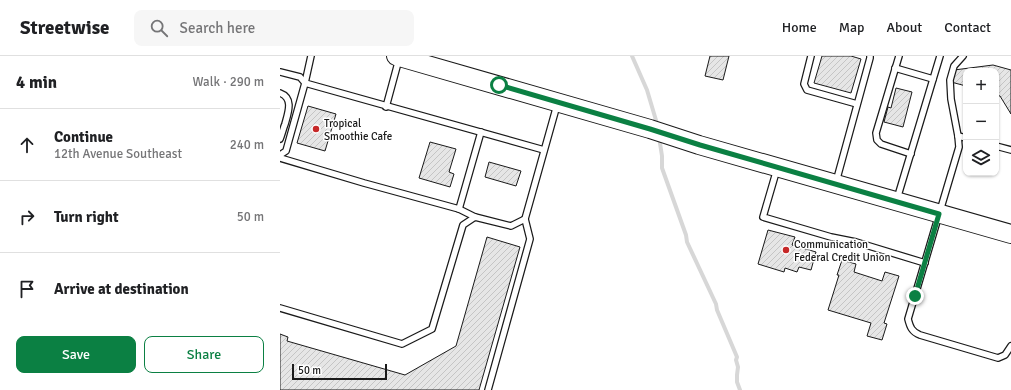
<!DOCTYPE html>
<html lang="en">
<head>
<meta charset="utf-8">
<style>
	body { margin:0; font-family:Signika,sans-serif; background:#f6f6f6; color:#202124 }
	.controls { position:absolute; right:12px; top:12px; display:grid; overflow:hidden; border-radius:8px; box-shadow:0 1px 3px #0004 }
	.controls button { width:36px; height:36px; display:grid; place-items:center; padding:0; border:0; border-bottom:1px solid #e0e0e0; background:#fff; color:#202124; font:20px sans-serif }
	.scale { position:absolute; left:12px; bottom:10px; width:95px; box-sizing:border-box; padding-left:4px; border:2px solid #1a1a1a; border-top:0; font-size:11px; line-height:14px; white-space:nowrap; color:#1a1a1a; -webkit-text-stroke:3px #fff; paint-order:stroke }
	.stop { position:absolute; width:12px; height:12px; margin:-9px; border:3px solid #0b8043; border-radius:50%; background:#fff }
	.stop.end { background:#0b8043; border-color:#fff; box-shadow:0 1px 4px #0008 }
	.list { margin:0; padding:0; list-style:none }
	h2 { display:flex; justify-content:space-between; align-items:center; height:52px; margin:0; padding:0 16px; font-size:17px }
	h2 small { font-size:13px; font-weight:400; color:#757577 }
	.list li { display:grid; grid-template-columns:26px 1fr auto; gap:12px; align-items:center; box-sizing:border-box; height:72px; padding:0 16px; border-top:1px solid #e0e0e0 }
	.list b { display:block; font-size:15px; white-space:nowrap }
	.list p { margin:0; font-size:13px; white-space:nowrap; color:#757577 }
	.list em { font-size:13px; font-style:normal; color:#757577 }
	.actions { display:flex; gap:8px; padding:12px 16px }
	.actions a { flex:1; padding:9px 0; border:1px solid #0b8043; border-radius:8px; text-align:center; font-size:14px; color:#0b8043 }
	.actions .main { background:#0b8043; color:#fff }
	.icon { flex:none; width:22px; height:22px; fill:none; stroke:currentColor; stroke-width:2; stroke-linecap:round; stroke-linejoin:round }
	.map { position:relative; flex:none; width:731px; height:334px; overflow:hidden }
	header { display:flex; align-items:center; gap:24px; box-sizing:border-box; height:56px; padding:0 20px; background:#fff; border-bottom:1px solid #e0e0e0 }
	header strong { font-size:19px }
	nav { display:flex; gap:22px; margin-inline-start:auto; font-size:14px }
	.search { width:280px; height:36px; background:#f6f6f6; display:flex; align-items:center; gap:10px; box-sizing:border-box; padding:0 14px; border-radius:8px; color:#757577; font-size:15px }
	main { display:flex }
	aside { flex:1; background:#fff }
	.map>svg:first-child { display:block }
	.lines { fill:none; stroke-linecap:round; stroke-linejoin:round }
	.stream { stroke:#d7d7d7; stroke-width:4 }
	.building { fill:url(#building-hatch); stroke:#1a1a1a }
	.service-casing { stroke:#1a1a1a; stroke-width:8 }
	.primary-casing { stroke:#1a1a1a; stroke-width:20 }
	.service { stroke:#fff; stroke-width:5.5 }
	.primary { stroke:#fff; stroke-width:18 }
	.route { stroke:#0b8043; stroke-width:5 }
	.poi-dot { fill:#c62828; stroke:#fff; stroke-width:1.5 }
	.labels { text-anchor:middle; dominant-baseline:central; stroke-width:3; stroke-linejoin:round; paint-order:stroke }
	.poi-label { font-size:11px; fill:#1a1a1a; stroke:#fff; text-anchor:start }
</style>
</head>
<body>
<header>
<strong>Streetwise</strong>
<div class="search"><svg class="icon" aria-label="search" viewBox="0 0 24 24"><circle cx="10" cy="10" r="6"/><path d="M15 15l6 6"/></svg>Search here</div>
<nav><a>Home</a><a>Map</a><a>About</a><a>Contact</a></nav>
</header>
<main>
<aside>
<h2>4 min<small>Walk · 290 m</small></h2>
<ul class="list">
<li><svg class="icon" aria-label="ahead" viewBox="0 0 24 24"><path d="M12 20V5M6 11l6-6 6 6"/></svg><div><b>Continue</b><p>12th Avenue Southeast</p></div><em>240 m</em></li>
<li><svg class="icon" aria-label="right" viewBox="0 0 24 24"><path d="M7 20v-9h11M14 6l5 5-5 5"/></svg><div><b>Turn right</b></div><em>50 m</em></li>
<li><svg class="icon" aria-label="arrive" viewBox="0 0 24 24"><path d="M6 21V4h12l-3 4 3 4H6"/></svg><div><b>Arrive at destination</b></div></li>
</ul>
<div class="actions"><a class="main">Save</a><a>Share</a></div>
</aside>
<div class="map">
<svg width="731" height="334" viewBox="0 0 731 334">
	<defs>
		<pattern id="building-hatch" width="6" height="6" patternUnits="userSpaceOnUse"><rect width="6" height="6" fill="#e6e6e6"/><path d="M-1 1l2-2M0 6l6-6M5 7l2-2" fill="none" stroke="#c5c5c5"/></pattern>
	</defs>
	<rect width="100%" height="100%" fill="#fff"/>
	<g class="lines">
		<g class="stream">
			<path d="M352,0L367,34L378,71"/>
			<path d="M379,81L382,100V112L406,179L407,186L436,248L437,254L457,301L456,304L458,311L457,319V326L460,334"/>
		</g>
	</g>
	<g class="building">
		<path d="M430,0H449L443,24L425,20Z"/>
		<path d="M542,0H571L581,3L571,37L534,27Z"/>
		<path d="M713,9L731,14V58L720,40L716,39V15H686V30L671,26L674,14Z"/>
		<path d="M616,32L632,36L623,71L604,66L608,51L611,52Z"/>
		<path d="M28,50L56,58L45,95L17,87Z"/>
		<path d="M150,86L176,93L169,116L174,118L170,131L139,122Z"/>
		<path d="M209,106L241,115L236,130L205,121Z"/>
		<path d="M488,174L515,181L512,189L536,196L531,214L519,211L517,216L505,212L504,216L478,208Z"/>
		<path d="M207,181L240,191L199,334H0V278L8,281L7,285L125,319L176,290Z"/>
		<path d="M562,204L576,208L574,216L602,225L605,216L619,220L604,267L607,268L602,284L587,280L591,267L548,254L559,219H557Z"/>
	</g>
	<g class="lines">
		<defs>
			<g id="service">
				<path d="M31,0L25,27L264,94"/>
				<path d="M531,0L524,28L527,34L577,48"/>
				<path d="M619,0L596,77L597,84L601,88L631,98"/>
				<path d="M683,0L674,10L670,24L671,43L678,80L679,91L628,263C630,271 632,276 640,279L718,302L725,299L731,290"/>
				<path d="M615,12L653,23"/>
				<path d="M0,16L20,21L25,27L6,95L0,99"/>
				<path d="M0,37C14,42 8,57 5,68C3,73 2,78 0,83"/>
				<path d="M106,51L119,3"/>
				<path d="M678,80L686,82"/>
				<path d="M716,90L731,94"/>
				<path d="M0,102L84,127L179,153L195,161"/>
				<path d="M497,113L483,161L551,181L576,186L645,207"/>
				<path d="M556,126L590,2V0"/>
				<path d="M617,143L660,0"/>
				<path d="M179,153L201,76"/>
				<path d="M0,252L122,288L152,273L183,169L195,161L231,170L245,163L277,49"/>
				<path d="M208,334L250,183L245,163"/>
			</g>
			<path id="primary" d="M116,0L370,73L419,89L731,178"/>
		</defs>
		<use href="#service" class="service-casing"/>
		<use href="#primary" class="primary-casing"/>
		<use href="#service" class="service"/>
		<use href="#primary" class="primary"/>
	</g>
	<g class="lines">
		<path class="route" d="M219,29L370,73L420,89L659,158L635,240"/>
	</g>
	<g class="poi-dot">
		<circle cx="36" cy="73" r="4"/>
		<circle cx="506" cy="194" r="4"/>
	</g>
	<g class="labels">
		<g class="poi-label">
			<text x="44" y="67">Tropical<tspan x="44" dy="13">Smoothie Cafe</tspan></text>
			<text x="514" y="188">Communication<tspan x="514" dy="13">Federal Credit Union</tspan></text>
		</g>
	</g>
</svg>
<div class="controls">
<button>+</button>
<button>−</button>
<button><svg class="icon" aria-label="layers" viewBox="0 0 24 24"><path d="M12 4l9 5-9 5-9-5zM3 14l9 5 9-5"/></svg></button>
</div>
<div class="scale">50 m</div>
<div class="stop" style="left:219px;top:29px"></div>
<div class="stop end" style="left:635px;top:240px"></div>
</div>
</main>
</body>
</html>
